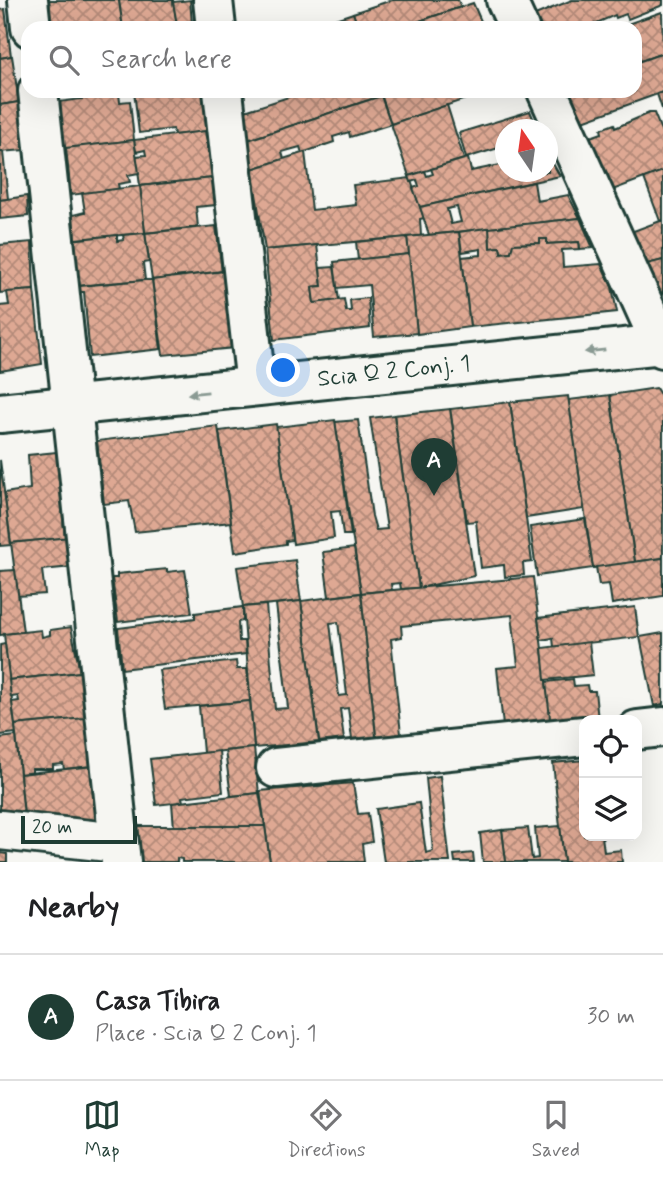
<!DOCTYPE html>
<html lang="en">
<head>
<meta charset="utf-8">
<style>
	body { margin:0; font-family:Mynerve,sans-serif; background:#f2f2f2; color:#202124 }
	.controls { position:absolute; right:21px; bottom:21px; display:grid; overflow:hidden; border-radius:14px; box-shadow:0 7px 28px #0002 }
	.controls button { width:63px; height:63px; display:grid; place-items:center; padding:0; border:0; border-bottom:2px solid #e0e0e0; background:#fff; color:#202124; font:35px sans-serif }
	.compass { position:absolute; left:495px; top:119px; width:63px; height:63px; border-radius:50%; background:#fff; box-shadow:0 7px 28px #0002; rotate:347deg }
	.scale { position:absolute; left:21px; bottom:18px; width:116px; box-sizing:border-box; padding-left:7px; border:4px solid #1f3d34; border-top:0; font-size:19px; line-height:24px; white-space:nowrap; color:#1f3d34; -webkit-text-stroke:5px #f6f6f2; paint-order:stroke }
	.you { position:absolute; left:284px; top:371px; width:24px; height:24px; margin:-18px; border:5px solid #fff; border-radius:50%; background:#1a73e8; box-shadow:0 0 0 10px #1a73e833 }
	.badge { display:grid; place-items:center; width:46px; height:46px; border-radius:50%; background:#1f3d34; color:#fff; font-size:23px; font-weight:700 }
	.pin { position:absolute; translate:-50% -58px; filter:drop-shadow(0 2px 4px #0008) }
	.pin::after { content:''; position:absolute; top:37px; width:24px; height:21px; background:inherit; clip-path:polygon(0 0,100% 0,50% 100%) }
	.list { margin:0; padding:0; list-style:none }
	h2 { display:flex; justify-content:space-between; align-items:center; height:91px; margin:0; padding:0 28px; font-size:30px }
	h2 small { font-size:23px; font-weight:400; color:#757577 }
	.list li { display:grid; grid-template-columns:46px 1fr auto; gap:21px; align-items:center; box-sizing:border-box; height:126px; padding:0 28px; border-top:2px solid #e0e0e0 }
	.list b { display:block; font-size:26px; white-space:nowrap }
	.list p { margin:0; font-size:23px; white-space:nowrap; color:#757577 }
	.list em { font-size:23px; font-style:normal; color:#757577 }
	.icon { flex:none; width:38px; height:38px; fill:none; stroke:currentColor; stroke-width:2; stroke-linecap:round; stroke-linejoin:round }
	.map { position:relative; flex:none; width:663px; height:862px; overflow:hidden }
	.search { position:absolute; background:#fff; box-shadow:0 7px 28px #0002; left:21px; right:21px; top:21px; height:77px; display:flex; align-items:center; gap:18px; box-sizing:border-box; padding:0 24px; border-radius:21px; color:#757577; font-size:26px }
	.sheet { height:217px; background:#fff }
	nav { display:flex; justify-content:space-around; align-items:center; box-sizing:border-box; height:98px; border-top:2px solid #e0e0e0; background:#fff; font-size:19px; color:#757577 }
	nav a { display:grid; justify-items:center; gap:4px }
	nav .on { color:#1f3d34 }
	.map>svg:first-child { display:block }
	.building { fill:url(#building-cross-hatch); stroke:#1f3d34; stroke-width:2; fill-rule:evenodd }
	.lines { fill:none; stroke-linecap:round; stroke-linejoin:round }
	.street-casing { stroke:#1f3d34; stroke-width:44 }
	.secondary-casing { stroke:#1f3d34; stroke-width:44 }
	.street { stroke:#f6f6f2; stroke-width:38 }
	.secondary { stroke:#f6f6f2; stroke-width:38 }
	.oneway { fill:#8a9a93 }
	.labels { text-anchor:middle; dominant-baseline:central; stroke-width:5; stroke-linejoin:round; paint-order:stroke }
	.street-label { font-size:23px; fill:#1f3d34; stroke:#f6f6f2 }
</style>
</head>
<body>
<div class="map">
<svg width="663" height="862" viewBox="0 0 663 862">
	<defs>
		<pattern id="building-cross-hatch" width="8" height="8" patternUnits="userSpaceOnUse" patternTransform="scale(1.75)"><rect width="8" height="8" fill="#dea893"/><path d="M0 0l8 8M0 8l8-8" fill="none" stroke="#b38a79"/></pattern>
	</defs>
	<rect width="100%" height="100%" fill="#f6f6f2"/>
	<filter id="ink" filterUnits="userSpaceOnUse"><feTurbulence type="fractalNoise" baseFrequency=".0143" numOctaves="2"/><feDisplacementMap in="SourceGraphic" scale="14" xChannelSelector="R" yChannelSelector="G"/><feConvolveMatrix kernelMatrix="1 2 1 2 8 2 1 2 1" color-interpolation-filters="sRGB"/></filter>
	<g filter="url(#ink)">
		<g class="building">
			<path d="M49,0H119L123,28H52Z"/>
			<path d="M119,0H173L177,25L123,28Z"/>
			<path d="M190,0L192,23L177,25L173,2Z"/>
			<path d="M392,0H458L461,7L399,28H358L353,13Z"/>
			<path d="M572,0H663V5L628,19L626,14L616,18L615,15L585,28H542L535,15Z"/>
			<path d="M473,3L484,28H399L461,7Z"/>
			<path d="M5,9L11,56L0,58V10Z"/>
			<path d="M662,12L663,53L635,63V28H616Z"/>
			<path d="M353,13L357,24L352,28H308Z"/>
			<path d="M663,53V92L583,121L569,91H635V63Z"/>
			<path d="M12,56L19,102L0,105V58Z"/>
			<path d="M85,91H128V93L86,99Z"/>
			<path d="M134,91H204L208,131L174,135L173,129L139,133Z"/>
			<path d="M307,91H380L381,96L248,140L245,111Z"/>
			<path d="M380,91H463L466,99L391,124Z"/>
			<path d="M663,92V112L657,94Z"/>
			<path d="M119,94L120,102L130,101L134,140L64,149L58,102Z"/>
			<path d="M381,96L391,124L350,137L349,132L333,137L334,142L302,153L300,147L282,152L284,159L252,169L248,140Z"/>
			<path d="M19,102L25,150L0,152V105Z"/>
			<path d="M447,105L464,159L409,176L391,124Z"/>
			<path d="M530,111L538,130H505V146L466,158L459,133Z"/>
			<path d="M649,113H654L663,135V171L610,191L590,137L602,133L601,129L614,124L615,128Z"/>
			<path d="M205,131L213,178L140,186L136,156L146,155L145,150L136,152L134,140Z"/>
			<path d="M134,140L139,173L128,175L130,182L118,184L119,189L71,195L66,148Z"/>
			<path d="M0,152H3L8,199L0,200Z"/>
			<path d="M305,152L312,210L356,205L353,185L410,178L424,218L420,219L421,236L265,250L252,169Z"/>
			<path d="M548,155L560,176L420,207L413,188L419,186L417,180L411,182L409,176L425,171L427,176L433,174L431,169L468,158L471,171L505,164V172H548Z"/>
			<path d="M663,171V220L660,221L644,178Z"/>
			<path d="M213,178L216,205L196,207L198,227L145,233L140,186Z"/>
			<path d="M534,182L537,201L568,195L580,218L429,235L420,207ZM457,207L461,222L451,224L447,209Z"/>
			<path d="M140,186L145,233L75,239L73,215L85,212L82,193Z"/>
			<path d="M27,196L28,216L0,219V200Z"/>
			<path d="M580,218L593,248L580,249L579,242L547,244V239H540V243L513,244L511,252L501,253L500,247L490,248L489,228Z"/>
			<path d="M663,220V260L641,266L628,233Z"/>
			<path d="M216,226L222,271L152,280L145,233Z"/>
			<path d="M486,228H489L490,248L500,247L501,253L511,252L513,244L540,243V239H547V244L579,242L580,249L562,250L563,267L601,264L612,287L617,312L470,327L462,257L481,255V249L462,252L459,232Z"/>
			<path d="M459,232L470,327L417,334L407,237Z"/>
			<path d="M145,233L149,262L143,263L145,280L76,286L70,240L117,235V241L124,240L123,235Z"/>
			<path d="M407,237L409,254L358,260L356,242Z"/>
			<path d="M32,242L34,290L0,293V245Z"/>
			<path d="M317,245L322,286L312,287L314,303L344,299L346,311H351L350,300L368,298L370,328L274,340L265,250Z"/>
			<path d="M409,254L417,333L374,337L369,285L337,288L334,262Z"/>
			<path d="M663,260V297L647,264Z"/>
			<path d="M334,267L339,300L314,303L312,287L322,286L320,268Z"/>
			<path d="M225,271L234,348L163,355L152,280Z"/>
			<path d="M145,280H152L161,349L90,357L84,292H80V286Z"/>
			<path d="M34,290L42,364L0,371V306L9,305L7,292Z"/>
			<path d="M656,388L663,399V558L635,562L610,395Z"/>
			<path d="M610,395L635,562L593,568L568,400Z"/>
			<path d="M568,396L584,509L526,518L510,402Z"/>
			<path d="M510,402L532,562L523,563L524,575L505,577L504,565L481,568L476,521L467,522L450,409Z"/>
			<path d="M450,409L474,576L419,588L394,415Z"/>
			<path d="M394,415L419,588L401,589L400,583L391,584L392,590L361,593L335,422L358,420L372,516L376,530L387,529L370,418Z"/>
			<path d="M335,420L351,535H343L340,511L331,512L334,538L293,544L276,427Z"/>
			<path d="M276,424L292,540L286,541V544L235,552L219,431Z"/>
			<path d="M218,426L231,522L135,532L129,501L104,504L97,441Z"/>
			<path d="M56,452L65,538L11,543L4,493L30,489L28,455Z"/>
			<path d="M0,460L11,545L0,546Z"/>
			<path d="M585,519L593,568L537,576L530,527Z"/>
			<path d="M70,537L72,567L42,570L45,594L18,596L11,543Z"/>
			<path d="M354,548L361,593L329,597L323,552Z"/>
			<path d="M663,558V596L612,604L609,584L599,585L596,567Z"/>
			<path d="M295,560L301,601L243,607L237,567Z"/>
			<path d="M167,569V572L185,570L192,613L118,622L112,578H117V574Z"/>
			<path d="M15,570L23,632L0,635V571Z"/>
			<path d="M533,577L551,721L503,726L497,668L518,666L512,615L401,626L402,637L391,639L401,734L376,737L361,593Z"/>
			<path d="M361,593L376,737L352,739L348,708L340,709L344,739L319,742L301,601ZM338,622L347,695L339,696L330,623Z"/>
			<path d="M301,601L319,742L254,748L243,607L266,605L275,709L288,708L276,604Z"/>
			<path d="M243,607V621L238,622L239,641H245L246,654L122,669L118,628L195,618V613Z"/>
			<path d="M635,607L639,637L554,647L553,638L541,640L538,618Z"/>
			<path d="M71,627L80,672L9,680L4,634L41,630L42,637L50,635V630Z"/>
			<path d="M663,633V704L654,706L640,637Z"/>
			<path d="M589,642L593,675L545,680L542,648Z"/>
			<path d="M5,644L16,733L0,735V645Z"/>
			<path d="M236,661L237,669H247L250,701L165,709L159,670Z"/>
			<path d="M80,672L82,689L85,688L89,718L15,725L12,702L19,701L18,696L11,697L9,680Z"/>
			<path d="M573,679L574,686L587,685L588,691H595L598,720L551,727L546,682Z"/>
			<path d="M250,701L254,748L203,753L199,706Z"/>
			<path d="M85,718L91,766L64,769L63,764L53,765V769H32V773L20,774L15,725Z"/>
			<path d="M16,736L24,814H0V738Z"/>
			<path d="M254,748L259,793L231,796L225,751Z"/>
			<path d="M219,751L223,792L182,797L183,802L156,805L150,759Z"/>
			<path d="M584,760V836H602L604,852L621,850L622,862H564L553,763Z"/>
			<path d="M94,766L99,823L25,824L20,774Z"/>
			<path d="M440,776L450,862H384L376,809L419,803L426,853L433,851L426,778Z"/>
			<path d="M353,783L358,814L368,813L372,842L362,844L364,862H270L260,791Z"/>
			<path d="M259,793L265,826L174,828L172,803Z"/>
			<path d="M138,826H265L270,862H182V859L177,858V862H139Z"/>
			<path d="M560,826L564,862H506L502,830L528,828L532,859L538,858L535,828Z"/>
			<path d="M502,830L506,862H483L480,833Z"/>
			<path d="M0,853L7,854V862H0Z"/>
			<path d="M473,853L474,862H455L454,855Z"/>
		</g>
		<g class="lines">
			<defs>
				<g id="street">
					<path d="M28,0L31,28"/>
					<path d="M213,0L216,28"/>
					<path d="M506,0L519,28"/>
					<path d="M38,91L121,862"/>
					<path d="M223,91L256,386"/>
					<path d="M547,91L663,348"/>
					<path d="M637,730L663,727"/>
					<path d="M276,768L584,736"/>
					<path d="M0,830L118,843"/>
				</g>
				<path id="secondary" d="M0,413L663,344"/>
			</defs>
			<use href="#street" class="street-casing"/>
			<use href="#secondary" class="secondary-casing"/>
			<use href="#street" class="street"/>
			<use href="#secondary" class="secondary"/>
		</g>
		<defs><path id="oneway-solid" d="M-6-.8H1V-3.2L6.5 0L1 3.2V.8H-6Z" transform="scale(1.75)"/></defs>
		<g class="oneway">
			<use href="#oneway-solid" transform="translate(595 351) rotate(174)"/>
			<use href="#oneway-solid" transform="translate(198 393) rotate(174)"/>
		</g>
	</g>
	<g class="labels">
		<g class="street-label">
			<text transform="translate(394 372) rotate(-6)">Scia Q 2 Conj. 1</text>
		</g>
	</g>
</svg>
<div class="controls">
<button><svg class="icon" aria-label="locate" viewBox="0 0 24 24"><circle cx="12" cy="12" r="6"/><path d="M12 2v4M12 18v4M2 12h4M18 12h4"/></svg></button>
<button><svg class="icon" aria-label="layers" viewBox="0 0 24 24"><path d="M12 4l9 5-9 5-9-5zM3 14l9 5 9-5"/></svg></button>
</div>
<svg class="compass" viewBox="-18 -18 36 36"><path d="M0-13l5 13h-10z" fill="#e53935"/><path d="M0 13l5-13h-10z" fill="#757577"/></svg>
<div class="scale">20 m</div>
<div class="you"></div>
<div class="pin badge" style="left:434px;top:496px">A</div>
<div class="search"><svg class="icon" aria-label="search" viewBox="0 0 24 24"><circle cx="10" cy="10" r="6"/><path d="M15 15l6 6"/></svg>Search here</div>
</div>
<section class="sheet">
<h2>Nearby<small></small></h2>
<ul class="list">
<li><span class="badge">A</span><div><b>Casa Tibira</b><p>Place · Scia Q 2 Conj. 1</p></div><em>30 m</em></li>
</ul>
</section>
<nav>
<a class="on"><svg class="icon" aria-label="map" viewBox="0 0 24 24"><path d="M3 6l6-2 6 2 6-2v14l-6 2-6-2-6 2zM9 4v14M15 6v14"/></svg>Map</a>
<a><svg class="icon" aria-label="directions" viewBox="0 0 24 24"><path d="M12 3l9 9-9 9-9-9zM9 14v-3h6M13 9l2 2-2 2"/></svg>Directions</a>
<a><svg class="icon" aria-label="saved" viewBox="0 0 24 24"><path d="M7 4h10v16l-5-4-5 4z"/></svg>Saved</a>
</nav>
</body>
</html>
